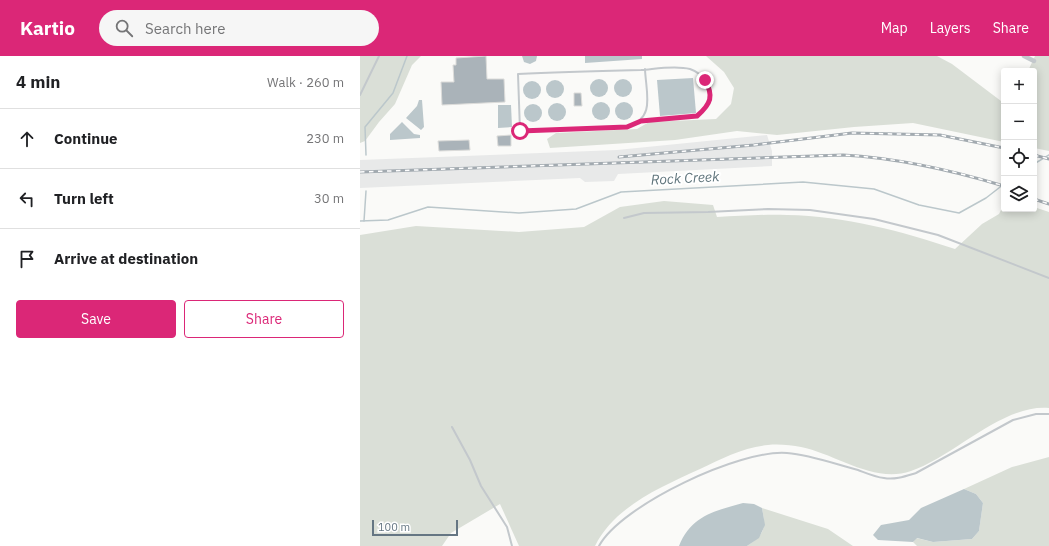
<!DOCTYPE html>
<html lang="en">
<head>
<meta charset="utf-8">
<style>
	body { margin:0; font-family:"IBM Plex Sans",sans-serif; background:#f6f6f6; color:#202124 }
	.controls { position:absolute; right:12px; top:12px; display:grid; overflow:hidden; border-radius:4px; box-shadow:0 2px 10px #0003 }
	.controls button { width:36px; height:36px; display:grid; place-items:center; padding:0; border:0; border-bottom:1px solid #e0e0e0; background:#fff; color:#202124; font:20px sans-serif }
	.scale { position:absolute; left:12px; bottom:10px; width:86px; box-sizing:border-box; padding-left:4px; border:2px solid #657683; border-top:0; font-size:11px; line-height:14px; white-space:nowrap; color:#657683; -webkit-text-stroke:3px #fff; paint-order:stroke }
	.stop { position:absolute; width:12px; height:12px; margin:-9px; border:3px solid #db2777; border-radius:50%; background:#fff }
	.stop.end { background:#db2777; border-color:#fff; box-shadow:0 1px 4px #0008 }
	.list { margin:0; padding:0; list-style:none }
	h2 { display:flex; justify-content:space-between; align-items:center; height:52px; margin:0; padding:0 16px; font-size:17px }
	h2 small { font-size:13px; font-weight:400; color:#757577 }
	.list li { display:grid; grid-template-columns:26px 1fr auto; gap:12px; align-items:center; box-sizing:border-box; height:60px; padding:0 16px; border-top:1px solid #e0e0e0 }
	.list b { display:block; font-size:15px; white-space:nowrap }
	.list em { font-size:13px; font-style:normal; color:#757577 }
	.actions { display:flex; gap:8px; padding:12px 16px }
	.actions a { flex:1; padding:9px 0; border:1px solid #db2777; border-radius:4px; text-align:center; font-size:14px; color:#db2777 }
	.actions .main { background:#db2777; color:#fff }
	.icon { flex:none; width:22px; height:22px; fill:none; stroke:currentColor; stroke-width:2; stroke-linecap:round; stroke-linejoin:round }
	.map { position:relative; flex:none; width:689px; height:490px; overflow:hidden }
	header { display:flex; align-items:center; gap:24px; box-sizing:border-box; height:56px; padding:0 20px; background:#db2777; color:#fff }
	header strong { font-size:19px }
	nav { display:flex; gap:22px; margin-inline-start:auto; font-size:14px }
	.search { width:280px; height:36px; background:#f6f6f6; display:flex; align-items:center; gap:10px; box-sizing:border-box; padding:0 14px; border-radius:22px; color:#757577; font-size:15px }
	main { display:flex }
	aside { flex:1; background:#fff }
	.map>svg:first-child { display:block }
	.built { fill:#e8e9e9 }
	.green { fill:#dadfd7 }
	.water { fill:#bbc7cb }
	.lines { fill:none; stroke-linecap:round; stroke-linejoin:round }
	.stream { stroke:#bbc7cb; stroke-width:1.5 }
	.building { fill:#aab3b9; stroke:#dcdcda }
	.service { stroke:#c3c8cc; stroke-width:2 }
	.minor { stroke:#c3c8cc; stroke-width:4.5 }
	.rail-casing { stroke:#a2aab0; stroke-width:3 }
	.rail { stroke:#fff; stroke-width:1.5; stroke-dasharray:4.5; stroke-linecap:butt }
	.route { stroke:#db2777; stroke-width:5 }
	.labels { text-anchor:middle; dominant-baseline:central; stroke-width:4; stroke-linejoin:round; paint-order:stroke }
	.water-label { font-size:14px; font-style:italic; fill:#60757c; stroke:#fff }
</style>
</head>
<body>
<header>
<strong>Kartio</strong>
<div class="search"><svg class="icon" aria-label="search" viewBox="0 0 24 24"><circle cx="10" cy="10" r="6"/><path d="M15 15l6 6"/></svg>Search here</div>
<nav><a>Map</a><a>Layers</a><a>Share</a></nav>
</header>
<main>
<aside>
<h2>4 min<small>Walk · 260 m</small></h2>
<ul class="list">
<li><svg class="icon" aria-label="ahead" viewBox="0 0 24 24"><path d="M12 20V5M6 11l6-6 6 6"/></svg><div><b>Continue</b></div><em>230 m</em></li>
<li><svg class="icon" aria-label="left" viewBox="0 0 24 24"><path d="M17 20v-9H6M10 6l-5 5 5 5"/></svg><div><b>Turn left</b></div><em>30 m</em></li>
<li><svg class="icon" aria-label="arrive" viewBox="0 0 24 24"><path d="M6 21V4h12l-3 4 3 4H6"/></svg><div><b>Arrive at destination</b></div></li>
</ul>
<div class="actions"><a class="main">Save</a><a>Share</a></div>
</aside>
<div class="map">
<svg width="689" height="490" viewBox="0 0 689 490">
	<rect width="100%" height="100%" fill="#fafaf8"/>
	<path class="built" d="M407,79L412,95V110L258,118L254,125L225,126L220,122L0,132V104L257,94Z"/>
	<g class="green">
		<path d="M0,0H61L52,9L35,48L19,66L5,85L0,87Z"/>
		<path d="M346,0H577L592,8L641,45L644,44V86L553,67L494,71L417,79L377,75L315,84L190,92L187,83L196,77L277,73L289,66L356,63L371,48L374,32L364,16Z"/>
		<path d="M675,0H689V95L674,92V15H668Z"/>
		<path d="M304,145L353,149L357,161C380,160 404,158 427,159C485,160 541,175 595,193L622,168L639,158L644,148V153H674V151L689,156V352C642,348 595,400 551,415C514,428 476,398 441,391C431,389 418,388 408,389C384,391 361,403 340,413C301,431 255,450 235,490H159L140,448L91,477L82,490H0V179L56,170L159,176L224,171L260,151Z"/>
		<path d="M689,401V490H557L553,486L556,482L573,486L612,483L619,475L623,447L616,438L604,433L652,411Z"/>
		<path d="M402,452L468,473L493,490H387C405,478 406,473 402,452Z"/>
	</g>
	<g class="water">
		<path d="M162,0H177L176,5L170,8L164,6Z"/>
		<path d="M225,0H282V3L225,7Z"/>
		<path d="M333,22L336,57L300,60L297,24Z"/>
		<circle cx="239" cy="32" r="9"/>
		<circle cx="263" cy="32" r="9"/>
		<circle cx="195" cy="33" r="9"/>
		<circle cx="172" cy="34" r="9"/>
		<path d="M59,44H62L64,71L61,74L46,62L57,50Z"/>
		<circle cx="264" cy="55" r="9"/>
		<circle cx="241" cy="55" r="9"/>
		<circle cx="197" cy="56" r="9"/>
		<circle cx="173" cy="57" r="9"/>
		<path d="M138,49H151L152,71L138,72Z"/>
		<path d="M42,66L54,78L60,79V82L30,84V78Z"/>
		<path d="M604,433L616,438L623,447L619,475L612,483L573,486L557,482L553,486L518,484L513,479L521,469L549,464L561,452Z"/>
		<path d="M383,447L394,448L402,452L405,469L399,482L387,490H319C331,460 354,455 383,447Z"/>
	</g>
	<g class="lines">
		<g class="stream">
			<path d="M6,99L5,71L33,37L47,0"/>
			<path d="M674,108L689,99"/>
			<path d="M0,165L28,164L68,151L159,157L216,153L261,136L443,126L514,133L559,149L599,157L626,142L644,128"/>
			<path d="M4,165L6,135"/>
		</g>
	</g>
	<g class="building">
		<path d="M126,0L127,23H144L145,46L82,49L81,26H94L93,9H96V2Z"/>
		<path d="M214,37H221L222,50H214Z"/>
		<path d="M151,79V90H138L137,80Z"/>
		<path d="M109,84L110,94L79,95L78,85Z"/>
	</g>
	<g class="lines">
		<g class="service">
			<path d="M0,39L19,0"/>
			<path d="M281,65L337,60C342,56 347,52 349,46C355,32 342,17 330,13C315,9 295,13 281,14C240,15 199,16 158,18L160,75L267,71C296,62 286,38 285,13"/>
			<path d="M264,162L284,157L348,156L408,153L450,154L514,163L578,179L689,222"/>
			<path d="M92,371L110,404L121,430L147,471L152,490"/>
			<path d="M239,490C261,449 381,393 427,397C451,399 475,408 498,414C506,417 515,421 524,422C535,424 546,420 556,417L653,364L676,358H689"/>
		</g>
		<path class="minor" d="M664,0L674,5"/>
		<defs>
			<g id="rail">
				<path d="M674,99L689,103"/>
				<path d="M259,101L394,89L492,77L580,79L644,92"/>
				<path d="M0,116L483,99C539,102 591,114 644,130"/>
				<path d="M674,143L689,148"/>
			</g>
		</defs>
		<use href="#rail" class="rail-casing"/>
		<use href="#rail" class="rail"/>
	</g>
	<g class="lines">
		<path class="route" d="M160,75L267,71L281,65L337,60C351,48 354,40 345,24"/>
	</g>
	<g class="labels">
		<g class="water-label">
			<text transform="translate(325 122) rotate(-3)">Rock Creek</text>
		</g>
	</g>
</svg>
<div class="controls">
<button>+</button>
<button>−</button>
<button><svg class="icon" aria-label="locate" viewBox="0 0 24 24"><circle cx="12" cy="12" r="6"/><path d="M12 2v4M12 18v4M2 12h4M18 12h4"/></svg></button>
<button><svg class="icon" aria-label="layers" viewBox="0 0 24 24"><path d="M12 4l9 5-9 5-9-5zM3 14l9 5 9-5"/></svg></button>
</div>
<div class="scale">100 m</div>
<div class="stop" style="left:160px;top:75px"></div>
<div class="stop end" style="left:345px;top:24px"></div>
</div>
</main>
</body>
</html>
